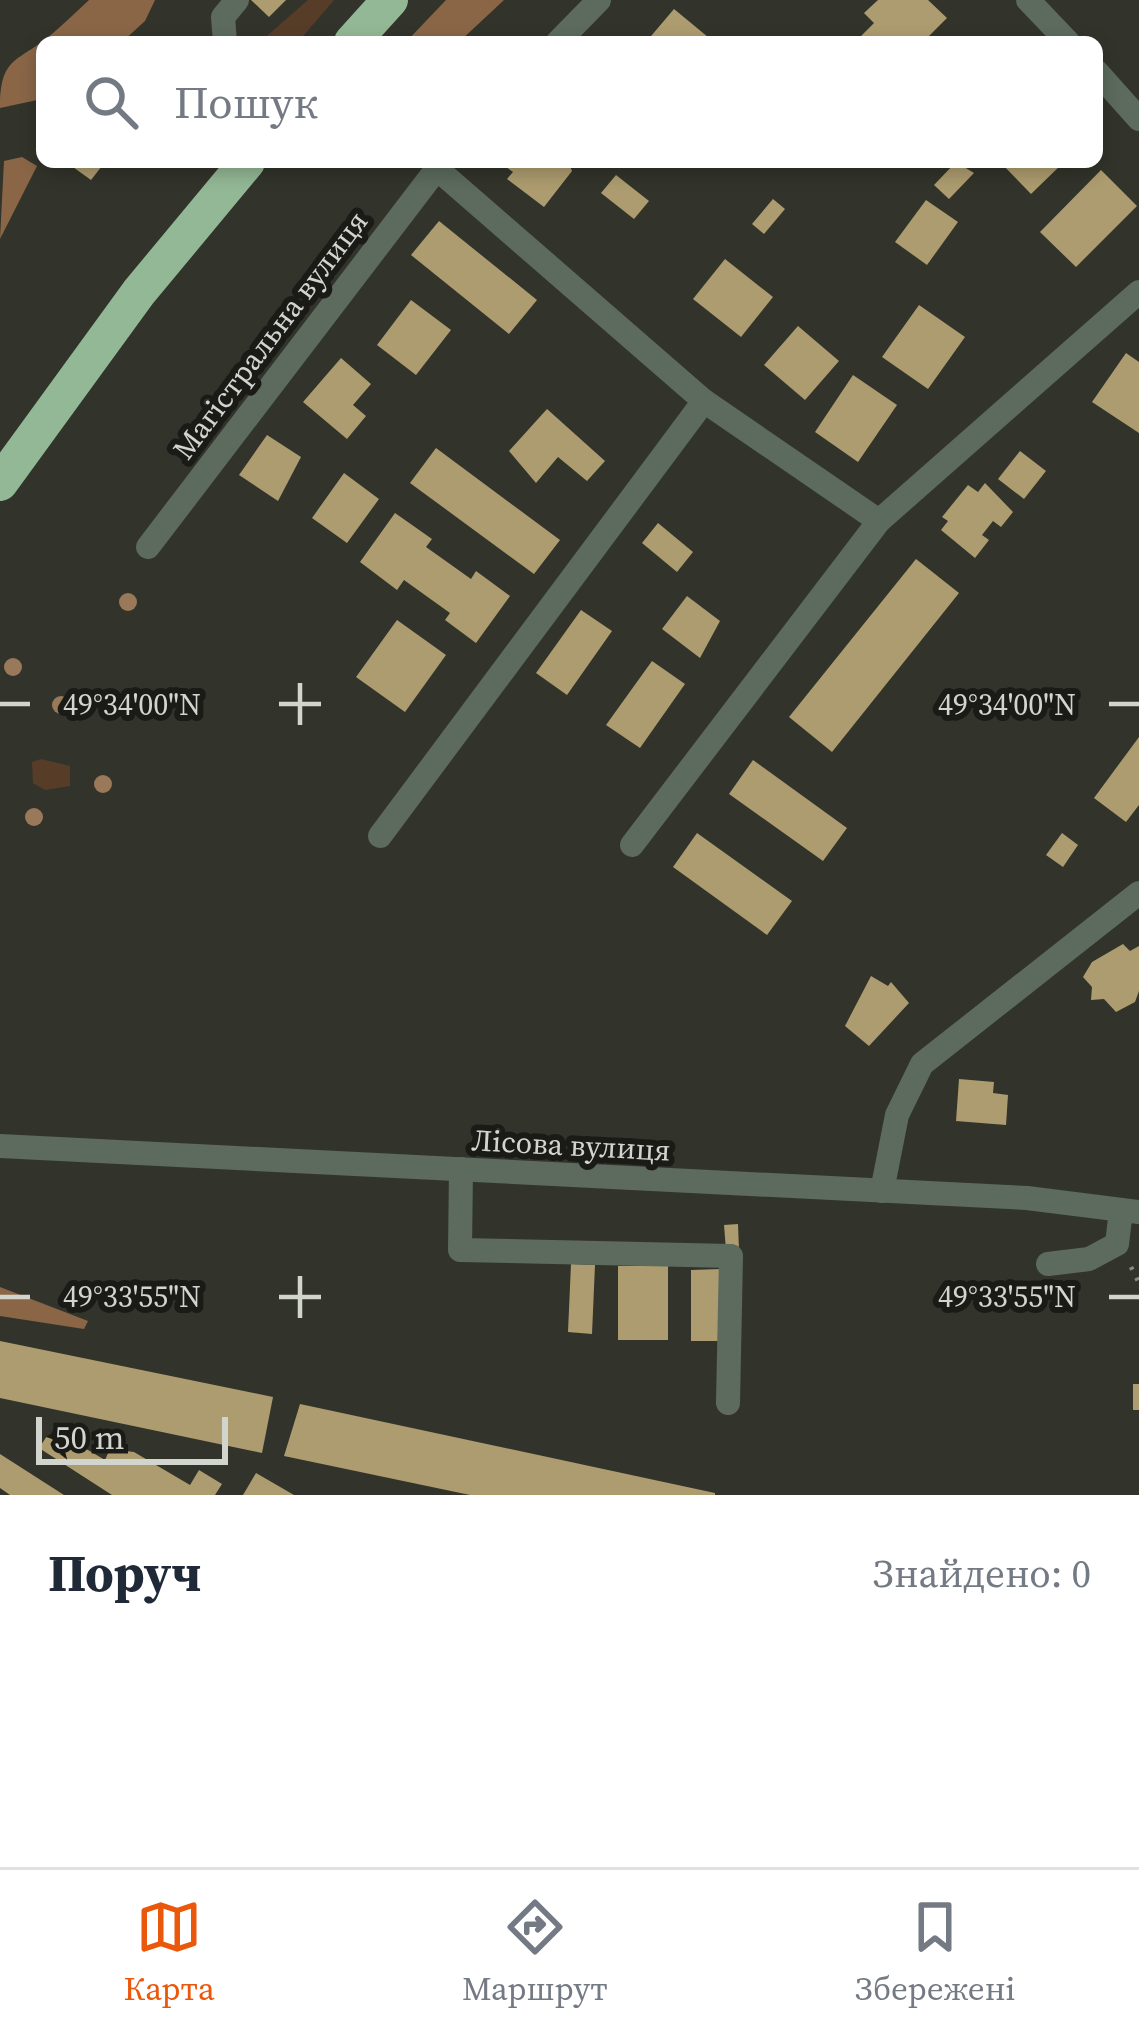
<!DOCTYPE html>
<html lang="uk">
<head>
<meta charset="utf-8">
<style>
	body { margin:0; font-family:"Source Serif 4",serif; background:#f2f2f3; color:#1f2937 }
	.scale { position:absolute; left:36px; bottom:30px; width:192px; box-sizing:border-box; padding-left:12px; border:6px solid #d2d4ce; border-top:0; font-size:33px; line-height:42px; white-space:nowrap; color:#d2d4ce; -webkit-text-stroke:9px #1a1b17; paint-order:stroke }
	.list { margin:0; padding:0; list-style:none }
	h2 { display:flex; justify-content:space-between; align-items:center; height:156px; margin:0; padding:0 48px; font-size:51px }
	h2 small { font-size:39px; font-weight:400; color:#747a83 }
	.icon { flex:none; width:66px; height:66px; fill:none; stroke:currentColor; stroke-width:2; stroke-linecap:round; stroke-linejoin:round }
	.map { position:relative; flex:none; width:1139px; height:1495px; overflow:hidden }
	.search { position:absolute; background:#fff; box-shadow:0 6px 18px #0003; left:36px; right:36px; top:36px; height:132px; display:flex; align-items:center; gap:30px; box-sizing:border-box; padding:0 42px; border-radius:18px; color:#747a83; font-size:45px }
	.sheet { height:372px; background:#fff }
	nav { display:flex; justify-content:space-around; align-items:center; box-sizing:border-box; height:168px; border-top:3px solid #e0e1e3; background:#fff; font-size:33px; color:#747a83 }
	nav a { display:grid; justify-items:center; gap:6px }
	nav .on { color:#ea580c }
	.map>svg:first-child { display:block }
	.green { fill:#573d27 }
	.forest { fill:#8a6647 }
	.building { fill:#ad9c6f }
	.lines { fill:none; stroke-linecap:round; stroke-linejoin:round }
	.path { stroke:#898b84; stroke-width:4.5; stroke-dasharray:3 9; stroke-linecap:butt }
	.minor { stroke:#5c6b5d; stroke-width:24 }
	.highway { stroke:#93b895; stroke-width:36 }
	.tree { fill:#99795a }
	.ticks { fill:none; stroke:#d2d4ce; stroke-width:4.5 }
	.labels { text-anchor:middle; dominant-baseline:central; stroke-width:12; stroke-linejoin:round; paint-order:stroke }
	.street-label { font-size:30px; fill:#d2d4ce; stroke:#1a1b17 }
	.ticks-label { font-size:30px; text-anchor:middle; fill:#d2d4ce; stroke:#1a1b17; stroke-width:12; stroke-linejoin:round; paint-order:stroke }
</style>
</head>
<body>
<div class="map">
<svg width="1139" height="1495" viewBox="0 0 1139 1495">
	<rect width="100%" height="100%" fill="#32342b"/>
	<g class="green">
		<path d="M308,0H334L298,42H260Z"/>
		<path d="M41,759L70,766V786L45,790L33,783L32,762Z"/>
	</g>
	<g class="forest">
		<path d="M89,0H155L145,21L122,42H42V99L0,108C0,55 18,63 52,34C65,23 77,11 89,0Z"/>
		<path d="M446,0H504L459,42H406Z"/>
		<path d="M22,157L37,166L0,239L4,161Z"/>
		<path d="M0,1287L88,1321L84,1329L0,1316Z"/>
	</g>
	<g class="building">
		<path d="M251,0H286L269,17Z"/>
		<path d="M878,0H928L947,18L923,42H863L859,38L874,23L864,13Z"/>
		<path d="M674,9L714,42H646Z"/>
		<path d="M66,162H105L91,180Z"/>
		<path d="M499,162H568L572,171L544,207L507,179L513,172Z"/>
		<path d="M956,162L974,173L949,199L934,185Z"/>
		<path d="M1000,162H1064L1031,194Z"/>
		<path d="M1101,170L1137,206L1076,267L1040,232Z"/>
		<path d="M616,175L649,201L634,219L601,193Z"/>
		<path d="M773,199L785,209L764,234L752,224Z"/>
		<path d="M926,200L958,222L927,265L895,242Z"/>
		<path d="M439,221L537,300L509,334L411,255Z"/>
		<path d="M725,259L773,297L741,337L693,299Z"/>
		<path d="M411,300L451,330L416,375L377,345Z"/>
		<path d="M919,305L965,337L928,389L882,357Z"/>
		<path d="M798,326L839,361L805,400L764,365Z"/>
		<path d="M1126,353L1139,362V433L1092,402Z"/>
		<path d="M341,358L371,384L353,405L366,416L347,439L303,402Z"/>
		<path d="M853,375L897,405L858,462L815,432Z"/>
		<path d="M547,409L605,461L587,481L558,457L536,483L509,451Z"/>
		<path d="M267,435L301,457L278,501L239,475Z"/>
		<path d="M436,448L560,540L534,574L410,483Z"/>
		<path d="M1020,451L1046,471L1024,499L998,479Z"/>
		<path d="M344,473L379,499L347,543L312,518Z"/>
		<path d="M985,483L1013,512L1001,527L993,521L982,535L989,540L975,558L941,530L948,521L942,517L968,485L978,492Z"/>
		<path d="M395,513L432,539L426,547L471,579L476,571L510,596L476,643L445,620L450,613L404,580L397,590L360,562Z"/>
		<path d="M658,523L693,552L677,572L642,543Z"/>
		<path d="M916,559L959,593L832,752L789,717Z"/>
		<path d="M687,596L720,621L700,658L662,629Z"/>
		<path d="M581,610L612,631L567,695L536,673Z"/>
		<path d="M397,620L446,655L405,712L356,677Z"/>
		<path d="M652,661L685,684L640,748L606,725Z"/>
		<path d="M1139,737V805L1126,822L1094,798Z"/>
		<path d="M753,760L847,828L823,861L729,794Z"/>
		<path d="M697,833L792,901L767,935L673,867Z"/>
		<path d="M1062,833L1078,845L1063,867L1046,855Z"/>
		<path d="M1123,944L1130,951L1139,946V991L1135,1002L1116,1012L1104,999L1091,1000L1092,987L1083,977L1092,962Z"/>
		<path d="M871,976L888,986L891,982L909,1003L869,1046L845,1026Z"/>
		<path d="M959,1079L994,1082L993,1093L1008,1095L1006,1125L956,1121Z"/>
		<path d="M738,1224L739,1250H726L724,1225Z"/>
		<path d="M571,1264L595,1265L592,1334L568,1332Z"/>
		<rect x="618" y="1266" width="50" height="74"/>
		<path d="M721,1269V1341H691V1270Z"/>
		<path d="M0,1341L273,1397L262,1453L0,1398Z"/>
		<rect x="1133" y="1384" width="6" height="26"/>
		<path d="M300,1404L715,1493V1495H470L284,1456Z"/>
		<path d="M47,1436L71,1440L105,1460L110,1449L134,1452L190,1485L199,1470L222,1484L215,1495H112L39,1448Z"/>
		<path d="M0,1454L64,1495H10L0,1488Z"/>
		<path d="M256,1473L294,1495H243Z"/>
	</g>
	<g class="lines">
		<path class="path" d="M1131,1267L1139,1283"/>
		<g class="minor">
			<path d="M1028,0L1068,42"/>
			<path d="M225,42L223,17L237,0"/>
			<path d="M558,42L599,0"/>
			<path d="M1097,72L1139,119"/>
			<path d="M436,168L704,401L879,521"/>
			<path d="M148,547L442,162"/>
			<path d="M380,836L704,401"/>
			<path d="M632,845L879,521L1139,292"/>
			<path d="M0,1146L1027,1198L1139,1212"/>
			<path d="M461,1169L460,1250L731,1256L728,1403"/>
			<path d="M882,1191L897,1115L922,1064L1139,893"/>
			<path d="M1048,1264L1089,1259L1117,1244L1121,1210"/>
		</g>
		<g class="highway">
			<path d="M352,42L390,0"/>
			<path d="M0,483L139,292L247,162"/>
		</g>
	</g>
	<g class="tree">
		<circle cx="128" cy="602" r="9"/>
		<circle cx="13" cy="667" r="9"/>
		<circle cx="61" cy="705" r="9"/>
		<circle cx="103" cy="784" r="9"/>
		<circle cx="34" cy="817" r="9"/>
	</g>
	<path class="ticks" d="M300,683V725M0,704H30M279,704H321M1109,704H1139M300,1276V1318M0,1297H30M279,1297H321M1109,1297H1139"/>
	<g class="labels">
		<g class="street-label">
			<text transform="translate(270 335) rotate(-53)">Магістральна вулиця</text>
			<text transform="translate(571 1145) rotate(3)">Лісова вулиця</text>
		</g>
	</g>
	<g class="ticks-label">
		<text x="132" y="715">49°34'00"N</text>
		<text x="1007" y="715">49°34'00"N</text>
		<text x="132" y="1307">49°33'55"N</text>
		<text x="1007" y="1307">49°33'55"N</text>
	</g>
</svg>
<div class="scale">50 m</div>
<div class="search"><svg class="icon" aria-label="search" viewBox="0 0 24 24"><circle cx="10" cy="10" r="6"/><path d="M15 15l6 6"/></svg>Пошук</div>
</div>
<section class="sheet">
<h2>Поруч<small>Знайдено: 0</small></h2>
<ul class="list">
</ul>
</section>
<nav>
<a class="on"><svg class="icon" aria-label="map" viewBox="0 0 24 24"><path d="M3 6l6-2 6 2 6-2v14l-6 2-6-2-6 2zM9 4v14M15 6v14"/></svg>Карта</a>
<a><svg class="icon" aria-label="directions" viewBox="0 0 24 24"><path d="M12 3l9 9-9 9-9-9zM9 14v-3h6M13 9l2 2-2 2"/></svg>Маршрут</a>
<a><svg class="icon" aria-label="saved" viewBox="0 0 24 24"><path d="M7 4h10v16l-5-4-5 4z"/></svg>Збережені</a>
</nav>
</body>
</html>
